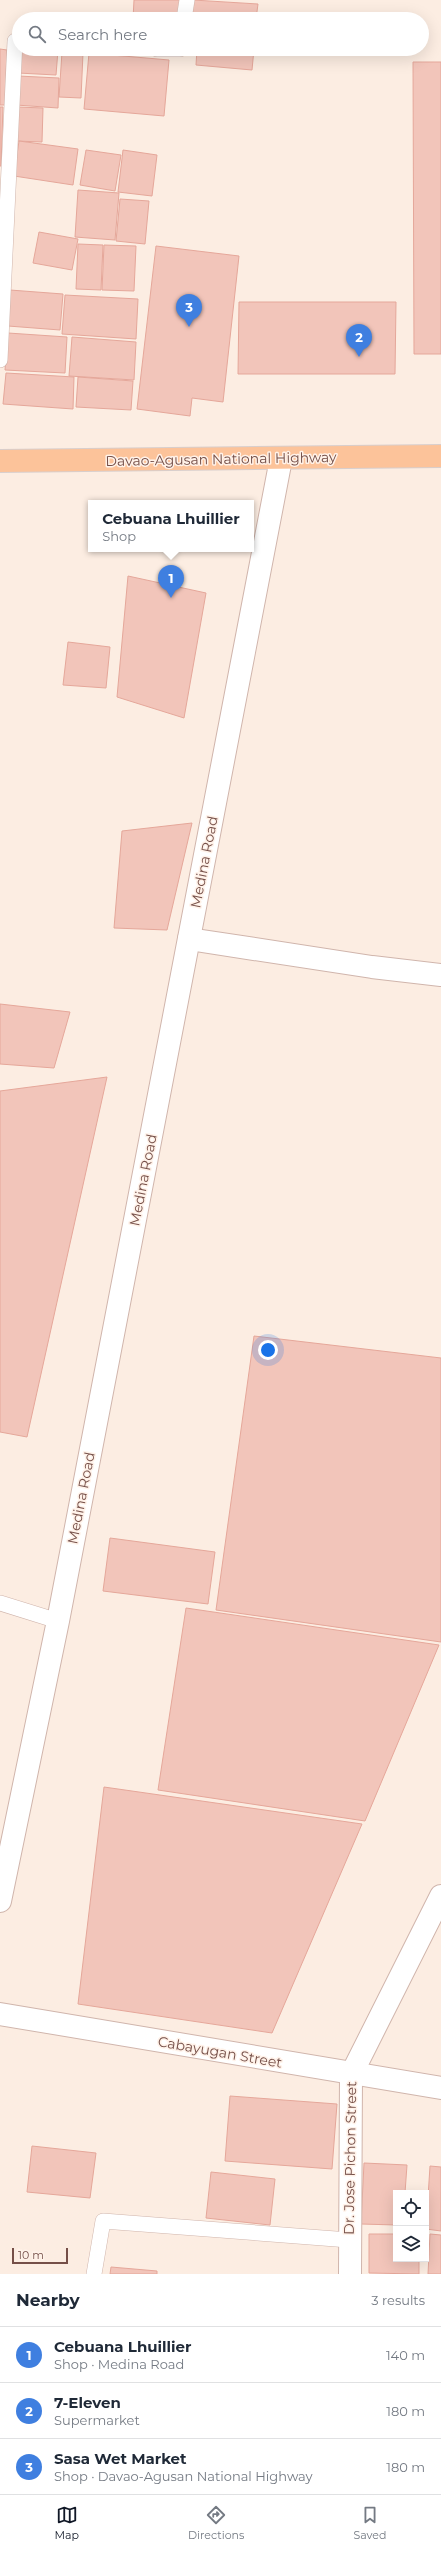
<!DOCTYPE html>
<html lang="en">
<head>
<meta charset="utf-8">
<style>
	body { margin:0; font-family:Montserrat,sans-serif; background:#f2f2f3; color:#1f2937 }
	.controls { position:absolute; right:12px; bottom:12px; display:grid; overflow:hidden; border-radius:0px; box-shadow:0 4px 16px #0002 }
	.controls button { width:36px; height:36px; display:grid; place-items:center; padding:0; border:0; border-bottom:1px solid #e0e1e3; background:#fff; color:#1f2937; font:20px sans-serif }
	.scale { position:absolute; left:12px; bottom:10px; width:56px; box-sizing:border-box; padding-left:4px; border:2px solid #754f48; border-top:0; font-size:11px; line-height:14px; white-space:nowrap; color:#754f48; -webkit-text-stroke:3px #fff2e9; paint-order:stroke }
	.you { position:absolute; left:268px; top:1350px; width:14px; height:14px; margin:-10px; border:3px solid #fff; border-radius:50%; background:#1a73e8; box-shadow:0 0 0 6px #1a73e833 }
	.badge { display:grid; place-items:center; width:26px; height:26px; border-radius:50%; background:#111827; color:#fff; font-size:13px; font-weight:700 }
	.pin { position:absolute; translate:-50% -33px; filter:drop-shadow(0 1px 2px #0008) }
	.pin::after { content:''; position:absolute; top:21px; width:14px; height:12px; background:inherit; clip-path:polygon(0 0,100% 0,50% 100%) }
	.popup { position:absolute; left:88px; top:500px; width:166px; height:52px; box-sizing:border-box; display:grid; place-content:center; border-radius:0px; background:#fff; filter:drop-shadow(0 1px 3px #0005); font-size:13px; white-space:nowrap; color:#747a83 }
	.popup b { font-size:15px; color:#1f2937 }
	.popup::after { content:''; position:absolute; left:50%; top:100%; margin-left:-8px; border:8px solid transparent; border-top-color:#fff }
	.list { margin:0; padding:0; list-style:none }
	h2 { display:flex; justify-content:space-between; align-items:center; height:52px; margin:0; padding:0 16px; font-size:17px }
	h2 small { font-size:13px; font-weight:400; color:#747a83 }
	.list li { display:grid; grid-template-columns:26px 1fr auto; gap:12px; align-items:center; box-sizing:border-box; height:56px; padding:0 16px; border-top:1px solid #e0e1e3 }
	.list b { display:block; font-size:15px; white-space:nowrap }
	.list p { margin:0; font-size:13px; white-space:nowrap; color:#747a83 }
	.list em { font-size:13px; font-style:normal; color:#747a83 }
	.icon { flex:none; width:22px; height:22px; fill:none; stroke:currentColor; stroke-width:2; stroke-linecap:round; stroke-linejoin:round }
	.map { position:relative; flex:none; width:441px; height:2274px; overflow:hidden }
	.search { position:absolute; background:#fff; box-shadow:0 4px 16px #0002; left:12px; right:12px; top:12px; height:44px; display:flex; align-items:center; gap:10px; box-sizing:border-box; padding:0 14px; border-radius:22px; color:#747a83; font-size:15px }
	.sheet { height:220px; background:#fff }
	nav { display:flex; justify-content:space-around; align-items:center; box-sizing:border-box; height:56px; border-top:1px solid #e0e1e3; background:#fff; font-size:11px; color:#747a83 }
	nav a { display:grid; justify-items:center; gap:2px }
	nav .on { color:#111827 }
	.map>svg:first-child { display:block }
	.building { fill:#f2c5ba; stroke:#e5a79a }
	.lines { fill:none; stroke-linecap:round; stroke-linejoin:round }
	.service-casing { stroke:#d0b5ac; stroke-width:16 }
	.minor-casing { stroke:#d0b5ac; stroke-width:24 }
	.primary-casing { stroke:#d8cecc; stroke-width:24 }
	.service { stroke:#fff; stroke-width:15 }
	.minor { stroke:#fff; stroke-width:22 }
	.primary { stroke:#fcc39a; stroke-width:22 }
	.labels { text-anchor:middle; dominant-baseline:central; stroke-width:3; stroke-linejoin:round; paint-order:stroke }
	.street-label { font-size:14px; fill:#754f48; stroke:#fff2e9 }
</style>
</head>
<body>
<div class="map">
<svg width="441" height="2274" viewBox="0 0 441 2274">
	<rect width="100%" height="100%" fill="#fcede2"/>
	<g class="building">
		<path d="M134,0H180L178,19H133Z"/>
		<path d="M193,0L258,4L256,19H191Z"/>
		<path d="M0,49L7,50L5,105H0Z"/>
		<path d="M19,49L58,50L56,75L18,73Z"/>
		<path d="M197,49H254L252,70L196,65Z"/>
		<path d="M62,52L83,53L81,98L59,97Z"/>
		<path d="M89,53L169,60L164,116L84,109Z"/>
		<path d="M413,62H441V354H414Z"/>
		<path d="M18,76L59,78L58,108L16,105Z"/>
		<path d="M0,107H3L1,166H0Z"/>
		<path d="M18,107L43,108L42,142L16,141Z"/>
		<path d="M19,141L78,149L73,185L14,176Z"/>
		<path d="M86,150L121,155L115,191L80,185Z"/>
		<path d="M123,150L157,155L152,196L118,192Z"/>
		<path d="M78,190L119,193L115,240L75,237Z"/>
		<path d="M120,199L149,201L145,244L116,241Z"/>
		<path d="M39,232L78,239L72,270L33,263Z"/>
		<path d="M78,244L103,245L101,290L76,289Z"/>
		<path d="M104,245L136,246L134,291L102,290Z"/>
		<path d="M156,246L239,256L223,402L192,398L190,416L137,409Z"/>
		<path d="M10,290L63,294L60,330L8,326Z"/>
		<path d="M65,295L138,299L136,339L62,334Z"/>
		<path d="M239,302H396L395,374H238Z"/>
		<path d="M8,333L67,337L65,373L5,370Z"/>
		<path d="M72,337L136,342L134,380L69,376Z"/>
		<path d="M6,373L74,377L73,409L3,404Z"/>
		<path d="M78,377L133,381L131,410L76,407Z"/>
		<path d="M128,576L206,593L184,718L117,697Z"/>
		<path d="M68,642L110,647L106,688L63,685Z"/>
		<path d="M192,823L167,930L114,928L122,831Z"/>
		<path d="M0,1004L70,1012L54,1068L0,1064Z"/>
		<path d="M107,1077L27,1437L0,1432V1091Z"/>
		<path d="M254,1336L441,1358V1642L216,1610Z"/>
		<path d="M110,1538L215,1552L208,1604L103,1591Z"/>
		<path d="M186,1608L439,1645L365,1821L158,1790Z"/>
		<path d="M104,1787L362,1824L272,2033L78,2004Z"/>
		<path d="M230,2096L337,2104L332,2169L225,2161Z"/>
		<path d="M32,2146L96,2153L90,2198L27,2192Z"/>
		<path d="M364,2163L407,2165L405,2193H396V2225L361,2224Z"/>
		<path d="M430,2166L441,2167V2231L426,2229Z"/>
		<path d="M211,2172L275,2179L270,2225L206,2218Z"/>
		<path d="M369,2234H396V2259H419V2274L369,2273Z"/>
		<path d="M430,2234L441,2235V2274H428Z"/>
		<path d="M111,2267L157,2271V2274H110Z"/>
	</g>
	<g class="lines">
		<defs>
			<g id="service">
				<path d="M184,19L187,0"/>
				<path d="M157,49H180"/>
				<path d="M0,360L15,41H19"/>
				<path d="M0,1603L58,1621"/>
				<path d="M94,2274L103,2221L349,2240"/>
			</g>
			<g id="minor">
				<path d="M189,939L372,967L441,975"/>
				<path d="M0,1901L58,1621L281,459"/>
				<path d="M0,2014L441,2088"/>
				<path d="M350,2274L351,2075L441,1896"/>
			</g>
			<path id="primary" d="M0,461L441,456"/>
		</defs>
		<use href="#service" class="service-casing"/>
		<use href="#minor" class="minor-casing"/>
		<use href="#primary" class="primary-casing"/>
		<use href="#service" class="service"/>
		<use href="#minor" class="minor"/>
		<use href="#primary" class="primary"/>
	</g>
	<g class="labels">
		<g class="street-label">
			<text transform="translate(221 459) rotate(-1)">Davao-Agusan National Highway</text>
			<text transform="translate(204 862) rotate(-79)">Medina Road</text>
			<text transform="translate(143 1180) rotate(-79)">Medina Road</text>
			<text transform="translate(81 1498) rotate(-79)">Medina Road</text>
			<text transform="translate(220 2052) rotate(10)">Cabayugan Street</text>
			<text transform="translate(350 2158) rotate(-89)">Dr. Jose Pichon Street</text>
		</g>
	</g>
</svg>
<div class="controls">
<button><svg class="icon" aria-label="locate" viewBox="0 0 24 24"><circle cx="12" cy="12" r="6"/><path d="M12 2v4M12 18v4M2 12h4M18 12h4"/></svg></button>
<button><svg class="icon" aria-label="layers" viewBox="0 0 24 24"><path d="M12 4l9 5-9 5-9-5zM3 14l9 5 9-5"/></svg></button>
</div>
<div class="scale">10 m</div>
<div class="you"></div>
<div class="pin badge" style="left:171px;top:598px;background:#3f7fe0">1</div>
<div class="popup"><b>Cebuana Lhuillier</b>Shop</div>
<div class="pin badge" style="left:359px;top:357px;background:#3f7fe0">2</div>
<div class="pin badge" style="left:189px;top:327px;background:#3f7fe0">3</div>
<div class="search"><svg class="icon" aria-label="search" viewBox="0 0 24 24"><circle cx="10" cy="10" r="6"/><path d="M15 15l6 6"/></svg>Search here</div>
</div>
<section class="sheet">
<h2>Nearby<small>3 results</small></h2>
<ul class="list">
<li><span class="badge" style="background:#3f7fe0">1</span><div><b>Cebuana Lhuillier</b><p>Shop · Medina Road</p></div><em>140 m</em></li>
<li><span class="badge" style="background:#3f7fe0">2</span><div><b>7-Eleven</b><p>Supermarket</p></div><em>180 m</em></li>
<li><span class="badge" style="background:#3f7fe0">3</span><div><b>Sasa Wet Market</b><p>Shop · Davao-Agusan National Highway</p></div><em>180 m</em></li>
</ul>
</section>
<nav>
<a class="on"><svg class="icon" aria-label="map" viewBox="0 0 24 24"><path d="M3 6l6-2 6 2 6-2v14l-6 2-6-2-6 2zM9 4v14M15 6v14"/></svg>Map</a>
<a><svg class="icon" aria-label="directions" viewBox="0 0 24 24"><path d="M12 3l9 9-9 9-9-9zM9 14v-3h6M13 9l2 2-2 2"/></svg>Directions</a>
<a><svg class="icon" aria-label="saved" viewBox="0 0 24 24"><path d="M7 4h10v16l-5-4-5 4z"/></svg>Saved</a>
</nav>
</body>
</html>
